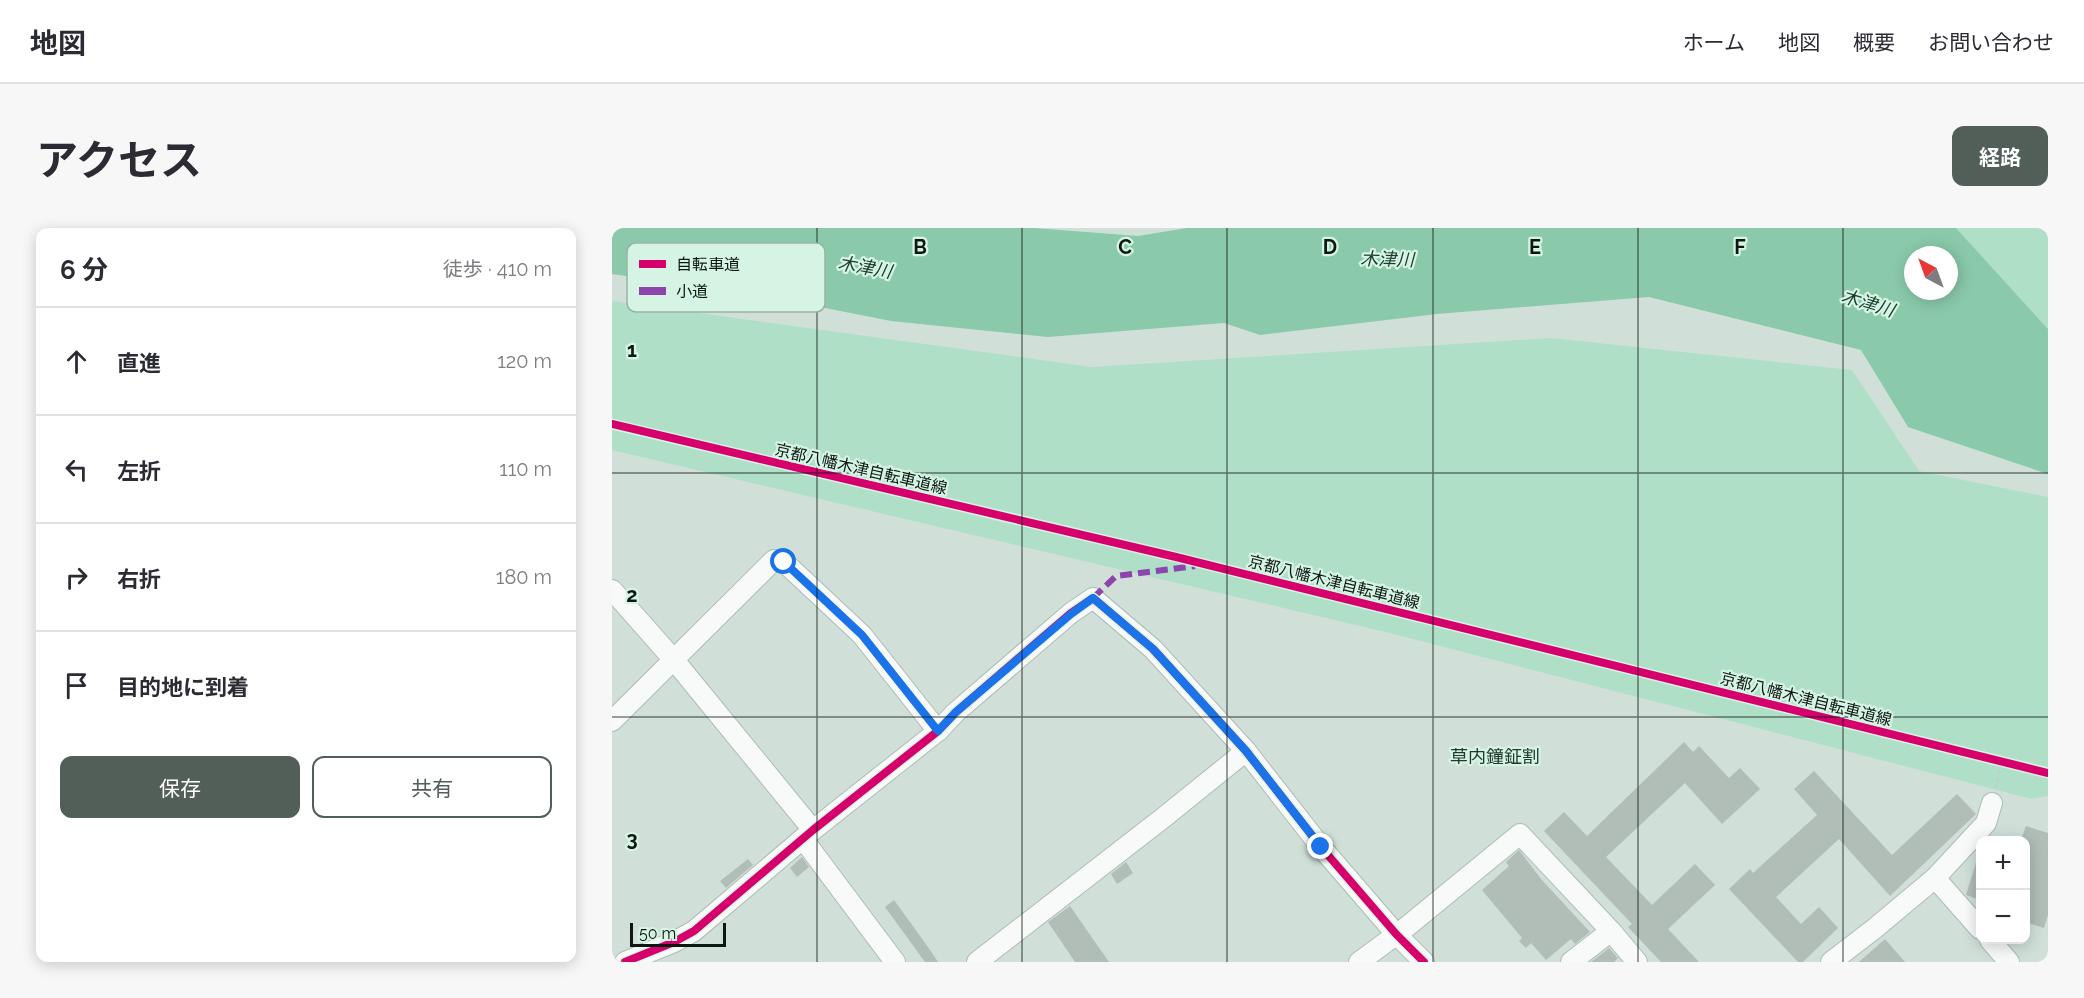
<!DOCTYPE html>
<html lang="ja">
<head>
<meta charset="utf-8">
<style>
	body { margin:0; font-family:Raleway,"Noto Sans JP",sans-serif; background:#f7f7f7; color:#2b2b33 }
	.controls { position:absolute; right:18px; bottom:18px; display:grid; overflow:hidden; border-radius:12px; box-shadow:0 3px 15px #0003 }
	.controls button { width:54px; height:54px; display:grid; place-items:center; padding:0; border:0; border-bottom:2px solid #e1e1e2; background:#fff; color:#2b2b33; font:30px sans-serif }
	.compass { position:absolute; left:1292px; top:18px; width:54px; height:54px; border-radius:50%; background:#fff; box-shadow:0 3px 15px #0003; rotate:319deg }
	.scale { position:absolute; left:18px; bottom:15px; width:96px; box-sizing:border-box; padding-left:6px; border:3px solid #0e1813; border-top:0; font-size:16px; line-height:21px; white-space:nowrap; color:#0e1813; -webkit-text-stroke:4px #d6f4e4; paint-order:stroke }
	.stop { position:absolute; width:18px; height:18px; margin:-14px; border:4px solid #1a73e8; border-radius:50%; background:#fff }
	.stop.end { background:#1a73e8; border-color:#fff; box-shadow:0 2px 6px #0008 }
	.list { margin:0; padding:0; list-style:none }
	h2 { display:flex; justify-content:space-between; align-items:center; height:78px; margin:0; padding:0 24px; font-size:26px }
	h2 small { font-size:20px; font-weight:400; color:#7c7c81 }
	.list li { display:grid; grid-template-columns:39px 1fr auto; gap:18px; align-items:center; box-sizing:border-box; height:108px; padding:0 24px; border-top:2px solid #e1e1e2 }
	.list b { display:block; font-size:22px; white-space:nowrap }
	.list em { font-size:20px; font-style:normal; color:#7c7c81 }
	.actions { display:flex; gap:12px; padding:18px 24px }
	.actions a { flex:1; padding:14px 0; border:2px solid #525e58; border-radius:12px; text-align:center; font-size:21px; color:#525e58 }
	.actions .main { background:#525e58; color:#fff }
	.icon { flex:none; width:33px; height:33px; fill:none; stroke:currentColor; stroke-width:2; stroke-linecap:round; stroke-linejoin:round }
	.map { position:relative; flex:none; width:1436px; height:734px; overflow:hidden; border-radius:12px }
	header { display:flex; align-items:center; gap:36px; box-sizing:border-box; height:84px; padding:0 30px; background:#fff; border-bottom:2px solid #e1e1e2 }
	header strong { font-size:28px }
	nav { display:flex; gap:33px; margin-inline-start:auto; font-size:21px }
	.intro { display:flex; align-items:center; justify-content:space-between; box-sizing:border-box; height:144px; padding:0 36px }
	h1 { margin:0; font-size:42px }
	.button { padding:15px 27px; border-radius:12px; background:#525e58; color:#fff; font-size:21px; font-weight:700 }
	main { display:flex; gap:36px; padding:0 36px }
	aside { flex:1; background:#fff; border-radius:12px; box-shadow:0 3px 15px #0003 }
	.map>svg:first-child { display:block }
	.green { fill:#b0dfc8 }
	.water { fill:#8ac9aa; fill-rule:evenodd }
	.building { fill:#b1bdb7 }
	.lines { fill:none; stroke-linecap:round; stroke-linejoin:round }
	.minor-casing { stroke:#aebcb5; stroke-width:22 }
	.path { stroke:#c6cbc8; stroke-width:2; stroke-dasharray:3 4.5; stroke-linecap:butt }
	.minor { stroke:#f8faf9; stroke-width:20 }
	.quiet { stroke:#8e44ad; stroke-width:6; stroke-dasharray:12 6; stroke-linecap:butt }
	.cycleway-casing { stroke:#d6f4e4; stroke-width:11 }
	.cycleway { stroke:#d6006c; stroke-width:8 }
	.route { stroke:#1a73e8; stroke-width:8 }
	.grid { fill:none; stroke:#0e1813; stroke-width:1.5; stroke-opacity:0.55 }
	.labels { text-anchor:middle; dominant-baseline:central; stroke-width:4.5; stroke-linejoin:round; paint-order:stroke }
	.street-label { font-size:16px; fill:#0e1813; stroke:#d6f4e4 }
	.water-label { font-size:18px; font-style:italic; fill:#193d2d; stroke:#d6f4e4 }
	.neighbourhood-label { font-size:18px; fill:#21392d; stroke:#d6f4e4 }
	.key { fill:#d6f4e4; stroke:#9ab2a5; stroke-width:1.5 }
	.key-label { font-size:16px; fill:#0e1813 }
	.grid-label { font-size:20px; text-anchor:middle; font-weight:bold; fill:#0e1813; stroke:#d6f4e4; stroke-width:4.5; stroke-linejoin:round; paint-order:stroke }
</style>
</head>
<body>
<header>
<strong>地図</strong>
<nav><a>ホーム</a><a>地図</a><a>概要</a><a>お問い合わせ</a></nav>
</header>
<div class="intro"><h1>アクセス</h1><a class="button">経路</a></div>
<main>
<aside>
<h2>6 分<small>徒歩 · 410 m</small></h2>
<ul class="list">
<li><svg class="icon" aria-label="ahead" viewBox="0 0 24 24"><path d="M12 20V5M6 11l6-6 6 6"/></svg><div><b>直進</b></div><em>120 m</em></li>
<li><svg class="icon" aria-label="left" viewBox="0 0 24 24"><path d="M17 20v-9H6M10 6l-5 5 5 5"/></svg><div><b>左折</b></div><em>110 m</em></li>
<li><svg class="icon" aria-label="right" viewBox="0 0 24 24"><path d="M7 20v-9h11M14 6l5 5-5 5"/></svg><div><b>右折</b></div><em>180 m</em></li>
<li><svg class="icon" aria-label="arrive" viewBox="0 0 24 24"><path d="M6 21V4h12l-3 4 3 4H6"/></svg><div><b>目的地に到着</b></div></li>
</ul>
<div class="actions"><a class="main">保存</a><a>共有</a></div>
</aside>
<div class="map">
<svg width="1436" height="734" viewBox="0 0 1436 734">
	<rect width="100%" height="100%" fill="#d0e0d8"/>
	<g class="green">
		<path d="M1344,0H1436V101Z"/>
		<path d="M0,73L480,139L939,110L1240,142L1307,243L1436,269V568L1420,571L778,405L0,222Z"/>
	</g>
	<path class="water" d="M0,0H422L526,8L575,0H1344L1436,101V246L1296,199L1249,122L1037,69L825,86L648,107L612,95L436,109L279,93L133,64L0,46ZM1301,27H1337V63H1301Z"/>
	<g class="building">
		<path d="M1072,514L1081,524L1087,518L1117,550L1128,540L1148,561L1110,596L1073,555L994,629L1040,677L1083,636L1103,657L1056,701L1087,734H1049L1016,699L1020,696L932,603L952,584L975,608Z"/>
		<path d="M1202,543L1280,627L1345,566L1364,586L1278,668L1227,611L1164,669L1189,696L1207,679L1226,700L1191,734H1186L1117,661L1138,641L1141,645L1205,587L1182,561Z"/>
		<path d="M1414,598L1436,605V687L1432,700L1413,694V612H1409Z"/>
		<path d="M907,622L929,651L978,704L963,716L959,711L934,732L919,715L914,720L907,713L910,710L870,662L897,638L894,634Z"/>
		<path d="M1366,628H1368V660L1365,671L1354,667Z"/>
		<path d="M190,629L197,639L185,649L178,640Z"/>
		<path d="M136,631L141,637L114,660L108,653Z"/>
		<path d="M514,634L521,645L505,656L499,646Z"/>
		<path d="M282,672L316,719L326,734H313L273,679Z"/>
		<path d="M458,678L497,734H463L436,694Z"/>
		<path d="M1273,711L1293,734H1247Z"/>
		<path d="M997,720L1006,730L1002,734H979Z"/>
	</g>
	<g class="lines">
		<defs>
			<g id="minor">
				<path d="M0,362L62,432L201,602"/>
				<path d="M0,493L162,332L172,334L250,407L326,503"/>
				<path d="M191,611L283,734"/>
				<path d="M1323,650L1368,701"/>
				<path d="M1378,712L1397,734"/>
				<path d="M13,734L62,714L82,703L201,602L326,503L344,484L459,385L481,370L541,421L634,523L709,619L784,706L812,734"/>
				<path d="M365,734L551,590L634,523"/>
				<path d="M747,734L792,701L908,606L999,703L1025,734"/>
				<path d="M959,734L999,703"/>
				<path d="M1219,734L1262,701L1323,650L1374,595L1380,575"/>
			</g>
		</defs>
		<use href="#minor" class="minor-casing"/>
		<path class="path" d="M1383,560L1390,534"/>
		<use href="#minor" class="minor"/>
		<path class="quiet" d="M481,370L504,348L583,338"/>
		<defs>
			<g id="cycleway">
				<path d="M0,196L564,329L1436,545"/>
				<path d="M13,734L62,714L82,703L201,602L326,503L344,484L459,385L481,370L541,421L634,523L709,619L784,706L812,734"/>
			</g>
		</defs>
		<use href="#cycleway" class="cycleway-casing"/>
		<use href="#cycleway" class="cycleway"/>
	</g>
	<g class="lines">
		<path class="route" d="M172,334L250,407L326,503L344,484L459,386L481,370L541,421L634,523L709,619"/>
	</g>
	<path class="grid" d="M205,0V734M410,0V734M615,0V734M821,0V734M1026,0V734M1231,0V734M0,245H1436M0,489H1436"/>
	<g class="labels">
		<g class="street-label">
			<text transform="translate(249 241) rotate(13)">京都八幡木津自転車道線</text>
			<text transform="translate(722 354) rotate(14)">京都八幡木津自転車道線</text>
			<text transform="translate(1194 471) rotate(14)">京都八幡木津自転車道線</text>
		</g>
		<g class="water-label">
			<text transform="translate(775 31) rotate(1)">木津川</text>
			<text transform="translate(253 39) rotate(10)">木津川</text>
			<text transform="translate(1256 75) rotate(17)">木津川</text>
		</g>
		<g class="neighbourhood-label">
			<text x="883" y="528">草内鐘鉦割</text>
		</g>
	</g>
	<rect x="15" y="15" width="198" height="69" rx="9" class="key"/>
	<rect x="27" y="32" width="27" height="8" fill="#d6006c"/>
	<rect x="27" y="59" width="27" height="8" fill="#8e44ad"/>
	<g class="key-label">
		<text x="64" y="42">自転車道</text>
		<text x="64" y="69">小道</text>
	</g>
	<g class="grid-label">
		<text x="308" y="26">B</text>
		<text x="513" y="26">C</text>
		<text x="718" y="26">D</text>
		<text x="923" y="26">E</text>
		<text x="1128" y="26">F</text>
		<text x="20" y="129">1</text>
		<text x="20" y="374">2</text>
		<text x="20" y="618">3</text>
	</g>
</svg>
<div class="controls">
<button>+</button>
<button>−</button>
</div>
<svg class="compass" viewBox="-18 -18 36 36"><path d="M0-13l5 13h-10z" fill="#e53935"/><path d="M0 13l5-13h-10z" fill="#7c7c81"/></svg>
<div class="scale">50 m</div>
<div class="stop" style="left:172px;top:334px"></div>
<div class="stop end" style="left:709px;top:619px"></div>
</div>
</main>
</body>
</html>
